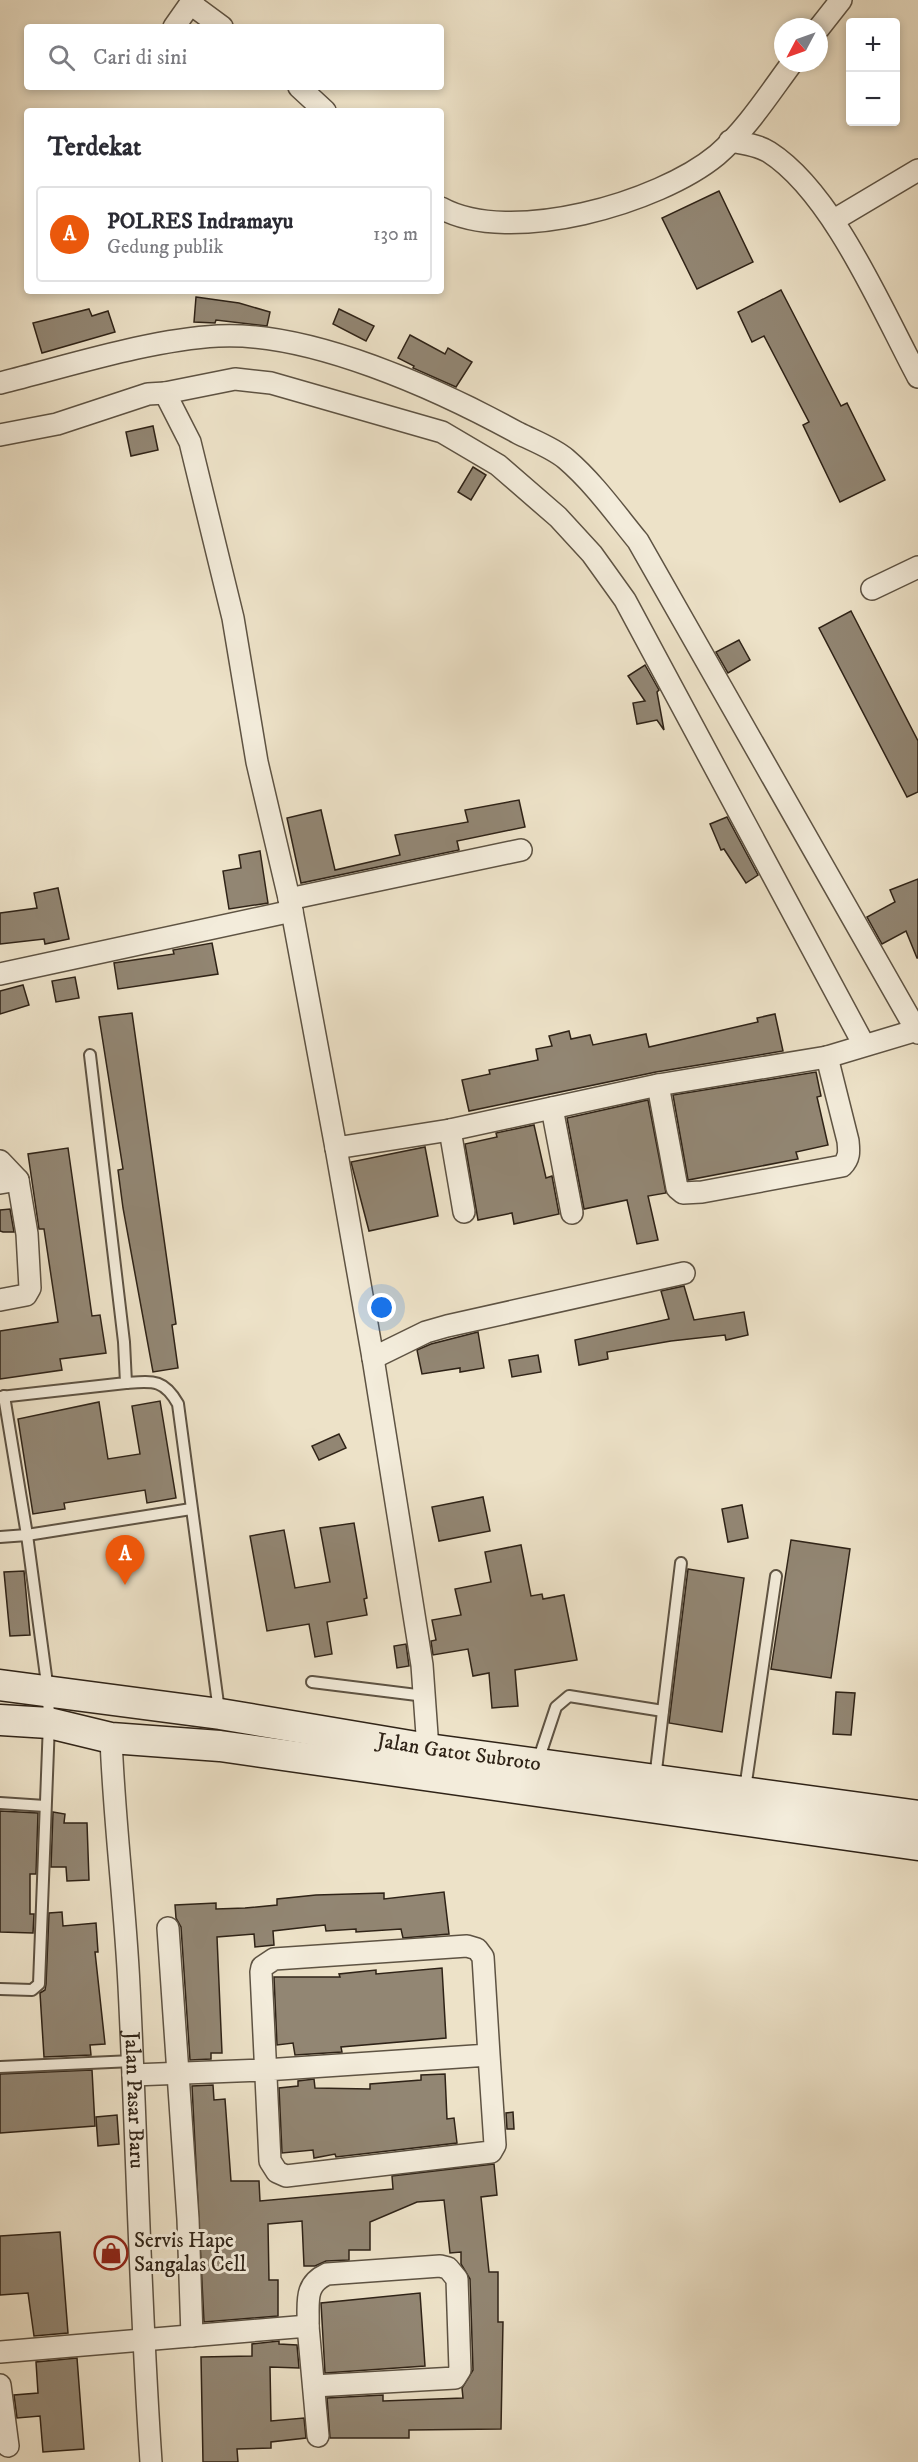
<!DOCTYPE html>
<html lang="id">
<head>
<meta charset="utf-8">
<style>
	body { margin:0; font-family:"IM FELL DW Pica",serif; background:#f7f7f7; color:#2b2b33 }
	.controls { position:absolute; right:18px; top:18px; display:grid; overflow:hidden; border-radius:6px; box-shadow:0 3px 9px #0003 }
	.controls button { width:54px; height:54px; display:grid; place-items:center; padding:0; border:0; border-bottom:2px solid #e1e1e2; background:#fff; color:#2b2b33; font:30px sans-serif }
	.compass { position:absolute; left:774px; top:18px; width:54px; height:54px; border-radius:50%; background:#fff; box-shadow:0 3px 9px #0003; rotate:229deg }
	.you { position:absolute; left:382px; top:1308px; width:21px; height:21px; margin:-15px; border:4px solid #fff; border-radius:50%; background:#1a73e8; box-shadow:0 0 0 9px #1a73e833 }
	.badge { display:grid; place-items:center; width:39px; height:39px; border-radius:50%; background:#ea580c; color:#fff; font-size:20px; font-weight:700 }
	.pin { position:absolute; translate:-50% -50px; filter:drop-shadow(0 2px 3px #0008) }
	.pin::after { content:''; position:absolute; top:32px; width:21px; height:18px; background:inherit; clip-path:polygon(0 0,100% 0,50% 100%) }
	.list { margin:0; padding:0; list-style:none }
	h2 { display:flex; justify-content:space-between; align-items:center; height:78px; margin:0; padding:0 24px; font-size:26px }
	h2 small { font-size:20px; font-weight:400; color:#7c7c81 }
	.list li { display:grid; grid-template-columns:39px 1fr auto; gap:18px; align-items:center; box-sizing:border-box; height:96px; margin:0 12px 12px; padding:0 12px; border:2px solid #e1e1e2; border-radius:6px }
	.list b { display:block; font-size:22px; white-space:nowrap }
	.list p { margin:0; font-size:20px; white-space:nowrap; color:#7c7c81 }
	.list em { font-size:20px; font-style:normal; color:#7c7c81 }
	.icon { flex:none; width:33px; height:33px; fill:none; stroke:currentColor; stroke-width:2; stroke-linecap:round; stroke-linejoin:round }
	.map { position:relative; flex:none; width:918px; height:2462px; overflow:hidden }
	.search { position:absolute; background:#fff; box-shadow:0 3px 9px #0003; left:24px; top:24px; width:420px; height:66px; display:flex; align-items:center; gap:15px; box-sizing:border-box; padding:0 21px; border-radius:6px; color:#7c7c81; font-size:22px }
	.panel { position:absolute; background:#fff; box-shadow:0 3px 9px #0003; left:24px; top:108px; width:420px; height:186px; border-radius:6px }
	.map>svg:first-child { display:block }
	.building { fill:#928673; stroke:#2f2317; stroke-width:1.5 }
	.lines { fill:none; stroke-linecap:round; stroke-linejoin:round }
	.lane-casing { stroke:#5e5343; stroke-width:14 }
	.street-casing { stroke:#5e5343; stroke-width:24 }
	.secondary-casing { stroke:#2f2317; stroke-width:33 }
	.lane { stroke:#f3ecdb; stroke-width:10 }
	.street { stroke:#f3ecdb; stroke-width:21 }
	.secondary { stroke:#f3ecdb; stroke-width:30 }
	.labels { text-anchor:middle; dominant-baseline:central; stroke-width:6; stroke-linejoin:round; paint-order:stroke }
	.street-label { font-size:21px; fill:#2f2317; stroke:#f3ecdb }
	.poi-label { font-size:21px; fill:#2f2317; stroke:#f3ecdb; text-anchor:start }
</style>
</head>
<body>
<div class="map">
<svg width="918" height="2462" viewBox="0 0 918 2462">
	<rect width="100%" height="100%" fill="#ede2c8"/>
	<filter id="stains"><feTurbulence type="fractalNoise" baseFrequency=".00333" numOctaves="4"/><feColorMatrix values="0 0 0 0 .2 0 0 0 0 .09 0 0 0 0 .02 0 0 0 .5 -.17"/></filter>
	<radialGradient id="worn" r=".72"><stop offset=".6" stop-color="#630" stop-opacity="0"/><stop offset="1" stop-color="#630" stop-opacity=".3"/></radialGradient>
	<g class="building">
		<path d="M719,191L753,262L697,289L662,218Z"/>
		<path d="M781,290L841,406L847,403L885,480L840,502L803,425L809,422L764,336L752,342L738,312Z"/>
		<path d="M196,297L239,303L270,312L267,326L216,320L215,323L194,322Z"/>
		<path d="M89,309L92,316L108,311L115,332L42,353L33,323Z"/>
		<path d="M339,309L374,326L366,341L333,324Z"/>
		<path d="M410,335L445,354L448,348L472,362L456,387L413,368L414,366L398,358Z"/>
		<path d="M153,426L158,450L131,456L126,432Z"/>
		<path d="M473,467L486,475L471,500L458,492Z"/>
		<path d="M851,611L918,741V792L907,797L819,628Z"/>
		<path d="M739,640L750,660L728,673L716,652Z"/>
		<path d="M645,665L659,690L657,692L664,730L657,720L637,724L633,703L645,701L628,676Z"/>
		<path d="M519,800L525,827L457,841L459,850L301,883L287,818L321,810L335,870L400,855L395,835L468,822L465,810Z"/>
		<path d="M727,817L758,875L746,883L724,849L721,850L710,824Z"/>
		<path d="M260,851L268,903L229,909L223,871L241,868L239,855Z"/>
		<path d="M918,879V958H917L906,931L882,944L867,917L895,902L890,890Z"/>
		<path d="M58,888L69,939L45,944L44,939L0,944V913L37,908L34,893Z"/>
		<path d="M212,943L218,974L118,989L114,963L174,954L173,950Z"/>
		<path d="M75,977L79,998L56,1002L52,981Z"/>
		<path d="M23,985L29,1005L0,1014V991Z"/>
		<path d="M132,1013L176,1324L172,1325L178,1368L153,1372L123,1208L118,1170L123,1169L99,1017Z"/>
		<path d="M775,1014L783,1051L656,1072L469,1111L462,1080L490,1074L489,1070L538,1060L536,1049L552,1046L549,1036L569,1031L571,1039L590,1035L593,1045L646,1034L649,1047L758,1022L757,1018Z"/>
		<path d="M816,1072L821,1096L817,1097L828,1145L796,1152L798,1159L688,1180L673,1095Z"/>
		<path d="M648,1100L666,1193L648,1196L658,1240L637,1244L627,1200L584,1209L567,1118Z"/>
		<path d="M534,1125L546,1178L552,1176L559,1214L514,1224L512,1213L478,1220L465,1144L497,1137L496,1133Z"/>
		<path d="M425,1147L438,1216L369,1231L351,1162Z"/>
		<path d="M68,1148L92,1316L100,1315L106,1353L60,1359L62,1370L0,1379V1331L58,1322L44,1229H39L28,1154Z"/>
		<path d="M10,1209L14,1232H3L0,1231V1210Z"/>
		<path d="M684,1286L694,1320L744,1312L748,1335L726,1340L725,1335L671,1341L607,1352L608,1359L579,1365L575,1340L669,1319L661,1291Z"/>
		<path d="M478,1332L484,1368L460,1372V1368L422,1374L417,1350L431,1344Z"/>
		<path d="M538,1355L541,1372L512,1377L509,1360Z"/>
		<path d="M160,1401L176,1498L147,1503L145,1490L64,1503L65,1509L33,1514L18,1419L99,1402L108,1459L140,1454L132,1406Z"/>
		<path d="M339,1434L346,1448L319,1460L312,1446Z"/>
		<path d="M483,1497L490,1531L439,1541L432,1507Z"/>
		<path d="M742,1505L748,1538L728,1542L722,1509Z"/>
		<path d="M354,1523L367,1598L364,1599L367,1615L327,1622L332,1654L315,1657L309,1624L267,1631L250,1536L284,1530L295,1588L330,1582L320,1528Z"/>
		<path d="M791,1540L850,1549L831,1678L771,1669Z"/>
		<path d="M521,1545L531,1596L542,1594L543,1599L564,1595L577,1660L515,1670L518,1706L492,1708L489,1673L473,1676L468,1649L433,1655L431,1641L436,1640L432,1620L461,1615L455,1589L491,1582L485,1552Z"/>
		<path d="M688,1569L744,1578L722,1732L669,1723Z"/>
		<path d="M24,1571L30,1635L10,1636L4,1572Z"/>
		<path d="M406,1644L409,1666L397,1668L394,1646Z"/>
		<path d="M836,1692L855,1693L851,1735L833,1734Z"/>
		<path d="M0,1811L38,1813L36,1874H30V1914H34L33,1933L0,1932Z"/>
		<path d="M53,1812L65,1814L64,1823H87L89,1880L67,1881L66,1867H51Z"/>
		<path d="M444,1892L449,1934L403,1938L401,1929L356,1932V1929L326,1931L325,1925L273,1931L274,1945L255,1947L254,1934L217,1937L222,2053H211V2059L190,2060L181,1927L176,1918L175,1905L216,1903V1909L245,1908L277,1905V1899L316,1895L384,1893V1899Z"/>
		<path d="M62,1912L63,1926L96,1923L98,1952H95L105,2044L90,2045L91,2055L44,2057L40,1993L45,1990L46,1984L49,1913Z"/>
		<path d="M442,1968L446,2038L341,2047L342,2052L295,2055L293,2043L277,2045L274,1977H340L339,1974L376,1970V1974Z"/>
		<path d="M92,2070L95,2126L0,2133V2074Z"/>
		<path d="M445,2074L447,2119L454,2118L457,2143L336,2157L335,2154L314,2158L313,2150L282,2153L279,2088L298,2086V2081L314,2079L315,2088L370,2089V2084L421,2080V2075Z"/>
		<path d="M213,2085L214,2100L225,2099L231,2181H259L260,2201L393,2189L392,2176L494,2164L497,2195L481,2197L489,2272H498V2322H503L501,2429L409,2430V2438H330L327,2398L383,2395V2401L463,2398L462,2388L473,2370L470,2279L461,2264V2252L450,2253L444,2200L417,2202L370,2222V2250H349V2260L326,2261L315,2266H304L302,2221L268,2224L269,2280H278V2316L204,2322L192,2086Z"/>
		<path d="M513,2112L514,2129H507L506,2113Z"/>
		<path d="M117,2115L119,2144L98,2146L96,2117Z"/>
		<path d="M60,2232L68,2333L34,2336L28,2293L0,2295V2236Z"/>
		<path d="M420,2293L425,2366L325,2373L321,2303Z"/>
		<path d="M279,2341V2344L297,2345L299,2368L270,2367L271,2421L304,2418L306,2438L271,2442V2448L237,2449L238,2462H203L201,2357L252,2356V2344Z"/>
		<path d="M77,2358L84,2449L43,2452L40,2416L17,2418L14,2395L38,2393L36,2362Z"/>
	</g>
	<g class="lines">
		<defs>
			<g id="lane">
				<path d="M126,1383C153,1381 164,1379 178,1404L219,1711"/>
				<path d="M4,1396L27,1535L191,1509"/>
				<path d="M0,1397L126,1383L124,1342L90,1055"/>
				<path d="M0,1537L27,1535L48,1691L49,1723L39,1984L32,1990L0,1989"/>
				<path d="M312,1682L425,1696"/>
				<path d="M538,1761L556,1707L569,1696L663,1711L681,1563"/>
				<path d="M655,1779L663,1711"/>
				<path d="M745,1789L776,1576"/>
				<path d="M0,1803L45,1806"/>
				<path d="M0,2067L133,2061"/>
			</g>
			<g id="street">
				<path d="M191,4L222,27"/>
				<path d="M174,27L193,0"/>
				<path d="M819,28L841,0"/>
				<path d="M299,87L325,111"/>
				<path d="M730,141C743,143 758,145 769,152C833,193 882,310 918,377"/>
				<path d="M441,208C510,246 659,203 717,155C746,130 769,94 792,63"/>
				<path d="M834,220L918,170"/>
				<path d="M0,383C69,366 148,340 218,336C310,331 438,389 518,433C534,441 553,448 566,459C594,483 615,513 638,541L918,1033"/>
				<path d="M165,393L235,379L271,383L442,432L498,465L558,517L592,554L625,600L864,1045"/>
				<path d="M0,435L57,424L148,394L165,393L190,442L233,618L257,762L292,911L336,1148L450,1130L658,1085L827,1057L917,1030"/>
				<path d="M872,589L918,567"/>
				<path d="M289,899L521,850"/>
				<path d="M0,974L292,911"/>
				<path d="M658,1085L677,1188L683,1193L702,1192L842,1166C850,1158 849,1151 848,1141L827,1057"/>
				<path d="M552,1108L572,1213"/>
				<path d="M450,1130L464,1212"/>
				<path d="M336,1148L373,1358L422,1665L428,1749"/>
				<path d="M0,1161L18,1180L0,1183"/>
				<path d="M0,1300L26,1295L30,1288L27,1234L18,1180"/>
				<path d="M373,1358L426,1332L447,1326L684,1273"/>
				<path id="s1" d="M111,1738C114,1821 125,1903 129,1986C137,2145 140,2304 151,2462"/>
				<path d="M168,1928L188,2219L192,2336"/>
				<path d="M133,2075L265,2070L489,2055L483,1957L477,1949L467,1946L274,1959L262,1967L261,1972L270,2161L277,2172L286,2176L491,2152L495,2145L489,2055"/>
				<path d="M308,2326C309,2303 303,2285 327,2274L440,2266L448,2268L457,2279L460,2370L455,2378L314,2386"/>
				<path d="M0,2352L308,2326L318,2436"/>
				<path d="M0,2385L8,2446"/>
			</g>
			<g id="secondary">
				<path id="s2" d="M0,1685L220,1714L428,1749L918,1816"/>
				<path d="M0,1720L49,1723L111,1738L220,1746L918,1845"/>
			</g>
		</defs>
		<use href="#lane" class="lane-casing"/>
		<use href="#street" class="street-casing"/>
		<use href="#secondary" class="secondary-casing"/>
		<use href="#lane" class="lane"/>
		<use href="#street" class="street"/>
		<use href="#secondary" class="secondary"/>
	</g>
	<defs>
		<symbol id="shop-ring" viewBox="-11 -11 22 22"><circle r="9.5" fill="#f3ecdb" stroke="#8f2418" stroke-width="1.5"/><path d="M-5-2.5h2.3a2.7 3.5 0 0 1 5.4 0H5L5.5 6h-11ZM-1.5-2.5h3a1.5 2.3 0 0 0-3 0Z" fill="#8f2418"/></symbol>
	</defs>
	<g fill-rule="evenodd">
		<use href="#shop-ring" x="92" y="2234" width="38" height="38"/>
	</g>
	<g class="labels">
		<g class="street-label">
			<text stroke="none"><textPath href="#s2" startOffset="464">Jalan Gatot Subroto</textPath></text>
			<text stroke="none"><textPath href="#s1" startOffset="363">Jalan Pasar Baru</textPath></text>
		</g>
		<g class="poi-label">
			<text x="134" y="2241">Servis Hape<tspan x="134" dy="24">Sangalas Cell</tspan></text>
		</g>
	</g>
	<rect width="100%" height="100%" filter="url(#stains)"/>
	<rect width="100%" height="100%" fill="url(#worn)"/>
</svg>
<div class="controls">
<button>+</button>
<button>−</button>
</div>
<svg class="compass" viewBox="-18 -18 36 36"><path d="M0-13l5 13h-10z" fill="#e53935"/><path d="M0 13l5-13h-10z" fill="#7c7c81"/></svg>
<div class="you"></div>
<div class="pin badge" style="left:125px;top:1585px">A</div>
<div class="search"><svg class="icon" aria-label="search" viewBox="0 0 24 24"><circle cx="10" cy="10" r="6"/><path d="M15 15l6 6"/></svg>Cari di sini</div>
<section class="panel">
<h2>Terdekat<small></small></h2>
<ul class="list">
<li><span class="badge">A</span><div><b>POLRES Indramayu</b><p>Gedung publik</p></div><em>130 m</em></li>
</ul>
</section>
</div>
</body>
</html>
